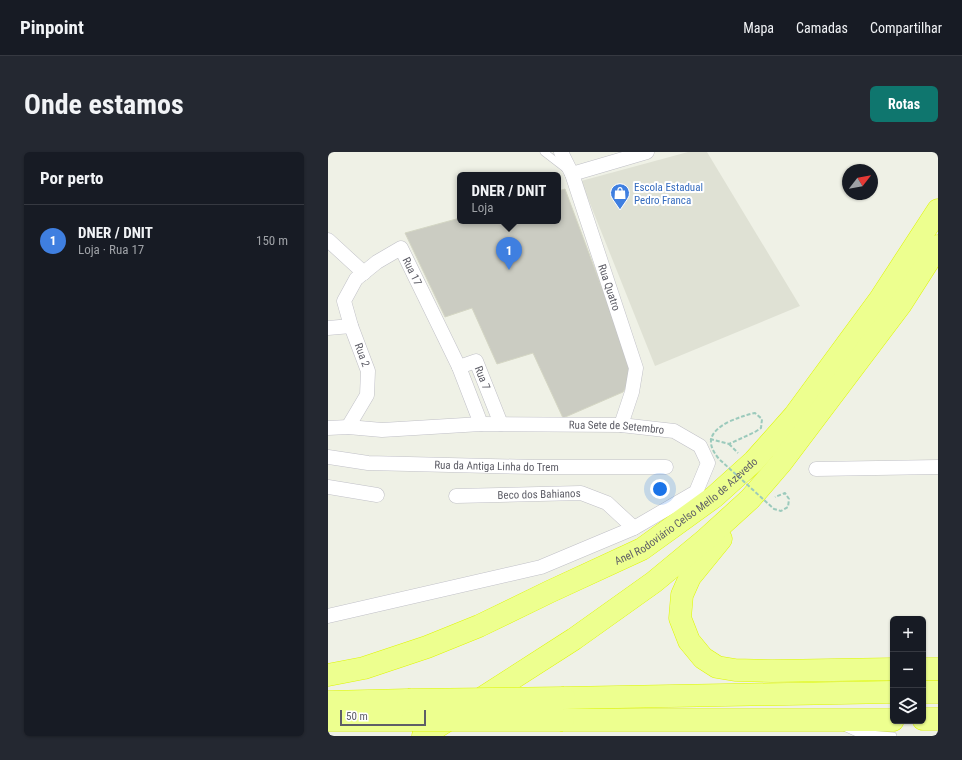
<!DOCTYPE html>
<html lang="pt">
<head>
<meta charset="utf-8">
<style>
	body { margin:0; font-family:"Roboto Condensed",sans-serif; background:#242831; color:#f1f3f6 }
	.controls { position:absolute; right:12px; bottom:12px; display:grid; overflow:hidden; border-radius:6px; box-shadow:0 1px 3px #0004 }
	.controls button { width:36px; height:36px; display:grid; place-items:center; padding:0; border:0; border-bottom:1px solid #363941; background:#171b24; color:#f1f3f6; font:20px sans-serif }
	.compass { position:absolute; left:514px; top:12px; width:36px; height:36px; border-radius:50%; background:#171b24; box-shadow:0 1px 3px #0004; rotate:59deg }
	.scale { position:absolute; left:12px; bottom:10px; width:86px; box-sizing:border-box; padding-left:4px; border:2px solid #5e5e67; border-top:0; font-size:11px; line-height:14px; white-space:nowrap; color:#5e5e67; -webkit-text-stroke:3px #fff; paint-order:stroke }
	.you { position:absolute; left:332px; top:337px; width:14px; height:14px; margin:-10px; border:3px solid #fff; border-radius:50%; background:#1a73e8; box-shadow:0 0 0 6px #1a73e833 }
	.badge { display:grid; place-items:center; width:26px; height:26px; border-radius:50%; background:#0f766e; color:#fff; font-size:13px; font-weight:700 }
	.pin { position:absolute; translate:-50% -33px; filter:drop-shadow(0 1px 2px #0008) }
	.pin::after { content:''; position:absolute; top:21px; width:14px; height:12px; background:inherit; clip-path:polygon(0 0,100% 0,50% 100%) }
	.popup { position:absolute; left:129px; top:20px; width:104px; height:52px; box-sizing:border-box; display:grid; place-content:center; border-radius:6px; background:#171b24; filter:drop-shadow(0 1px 3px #0005); font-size:13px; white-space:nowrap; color:#9ea1a6 }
	.popup b { font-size:15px; color:#f1f3f6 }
	.popup::after { content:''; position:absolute; left:50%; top:100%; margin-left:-8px; border:8px solid transparent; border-top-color:#171b24 }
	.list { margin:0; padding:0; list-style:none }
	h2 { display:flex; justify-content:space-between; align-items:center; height:52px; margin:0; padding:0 16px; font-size:17px }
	h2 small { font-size:13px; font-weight:400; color:#9ea1a6 }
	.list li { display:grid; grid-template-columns:26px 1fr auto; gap:12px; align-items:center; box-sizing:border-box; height:72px; padding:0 16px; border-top:1px solid #363941 }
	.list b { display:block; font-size:15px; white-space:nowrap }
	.list p { margin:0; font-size:13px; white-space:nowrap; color:#9ea1a6 }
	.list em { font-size:13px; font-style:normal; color:#9ea1a6 }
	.icon { flex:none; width:22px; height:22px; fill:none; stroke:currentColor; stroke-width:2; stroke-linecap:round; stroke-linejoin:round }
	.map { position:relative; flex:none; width:610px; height:584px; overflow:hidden; border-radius:6px }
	header { display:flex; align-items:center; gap:24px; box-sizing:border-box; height:56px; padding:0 20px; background:#171b24; border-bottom:1px solid #363941 }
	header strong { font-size:19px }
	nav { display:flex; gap:22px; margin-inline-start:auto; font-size:14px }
	.intro { display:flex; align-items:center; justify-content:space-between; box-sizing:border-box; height:96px; padding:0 24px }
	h1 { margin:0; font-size:28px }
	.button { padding:10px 18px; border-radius:6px; background:#0f766e; color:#fff; font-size:14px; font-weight:700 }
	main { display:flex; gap:24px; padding:0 24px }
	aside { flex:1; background:#171b24; border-radius:6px; box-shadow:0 1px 3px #0004 }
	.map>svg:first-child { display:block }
	.education { fill:#dfe1d4 }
	.building { fill:#cbccc2; stroke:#d4d6c4 }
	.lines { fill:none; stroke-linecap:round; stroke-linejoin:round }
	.lane-casing { stroke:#c0c0c7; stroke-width:8 }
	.street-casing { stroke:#c0c0c7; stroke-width:15 }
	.highway-casing { stroke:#def700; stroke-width:23 }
	.path { stroke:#9bcabc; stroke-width:2; stroke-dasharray:4 2; stroke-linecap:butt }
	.lane { stroke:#fff; stroke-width:7 }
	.street { stroke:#fff; stroke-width:14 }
	.highway { stroke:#edff8f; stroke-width:22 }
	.highway-bridge-casing { stroke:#def700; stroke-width:23; stroke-linecap:butt }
	.path-bridge { stroke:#9bcabc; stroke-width:2; stroke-dasharray:4 2; stroke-linecap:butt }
	.highway-bridge { stroke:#edff8f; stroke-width:22 }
	.labels { text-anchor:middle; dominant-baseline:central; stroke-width:4; stroke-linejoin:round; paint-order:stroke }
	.shop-label { font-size:11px; fill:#366cbe; stroke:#fff; text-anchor:start }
	.street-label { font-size:11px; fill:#5e5e67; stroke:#fff }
</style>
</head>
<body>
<header>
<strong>Pinpoint</strong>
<nav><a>Mapa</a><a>Camadas</a><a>Compartilhar</a></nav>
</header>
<div class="intro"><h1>Onde estamos</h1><a class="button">Rotas</a></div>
<main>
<aside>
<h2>Por perto<small></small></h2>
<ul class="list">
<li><span class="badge" style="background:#3f7fe0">1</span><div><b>DNER / DNIT</b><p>Loja · Rua 17</p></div><em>150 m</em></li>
</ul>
</aside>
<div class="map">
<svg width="610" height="584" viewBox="0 0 610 584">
	<rect width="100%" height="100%" fill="#eff1e6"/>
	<path class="education" d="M360,0H379L472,154L327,214L253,29Z"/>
	<path class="building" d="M237,37L306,222L295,240L235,266L205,201L169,212L144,156L117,165L77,81L132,66V69H230V39Z"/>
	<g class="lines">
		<defs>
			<g id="lane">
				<path d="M216,0L238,17"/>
				<path d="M516,575L529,581L565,584"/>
			</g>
			<g id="street">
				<path id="s1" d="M233,0L244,22L308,216L304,240L293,273"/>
				<path d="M244,22L319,0"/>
				<path d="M0,88L36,121"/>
				<path d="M0,176L23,174"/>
				<path id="s2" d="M153,272L131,215L148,209L173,272"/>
				<path id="s3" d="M20,275L39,243L40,219L23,174L16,149L28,127L49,110L73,96L131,215"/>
				<path id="s4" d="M0,276L20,275L54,278L153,272L293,273L346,279L372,294L380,311L368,340L306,376L213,415L0,464"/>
				<path id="s5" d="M0,305L40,311L206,315H338"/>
				<path d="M488,317L610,315"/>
				<path d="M0,335L49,343"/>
				<path id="s6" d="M128,344L253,341L279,351L306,376"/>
			</g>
			<g id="highway">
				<path d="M393,387L362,425L354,443L352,466L361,489L375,506L389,515L407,518L444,519L565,517"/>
				<path d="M595,517H610"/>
				<path id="s7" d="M0,523L36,516L99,495L151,474L221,440L314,397L386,345L426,309L466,264L552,147L610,58"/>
				<path d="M595,540H610"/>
				<path d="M236,546L565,540"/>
				<path d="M0,550L80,548"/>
				<path d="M595,567H610"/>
				<path d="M0,568H84"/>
				<path d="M235,568H565"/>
				<path d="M95,584L246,487L326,430L378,387L422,347L453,311L573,152L610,94"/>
			</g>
		</defs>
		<use href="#lane" class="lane-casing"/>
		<use href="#street" class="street-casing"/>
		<use href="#highway" class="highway-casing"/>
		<g class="path">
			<path d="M382,287L401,292L427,280"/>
			<path d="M401,292L410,301"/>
		</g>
		<use href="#lane" class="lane"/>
		<use href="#street" class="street"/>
		<use href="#highway" class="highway"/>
		<defs>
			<g id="highway-bridge">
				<path d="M80,548L236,546"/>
				<path d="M84,568H235"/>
			</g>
		</defs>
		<use href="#highway-bridge" class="highway-bridge-casing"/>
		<path class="path-bridge" d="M427,280L433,276L434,267L427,261C417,263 410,266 400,270C382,280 377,290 391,307L446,357L453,359L460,355L461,347L457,341L447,345"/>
		<use href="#highway-bridge" class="highway-bridge"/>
	</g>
	<defs>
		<symbol id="shop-pin" viewBox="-11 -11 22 30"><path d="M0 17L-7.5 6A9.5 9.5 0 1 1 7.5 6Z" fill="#3f7fe0" stroke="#fff"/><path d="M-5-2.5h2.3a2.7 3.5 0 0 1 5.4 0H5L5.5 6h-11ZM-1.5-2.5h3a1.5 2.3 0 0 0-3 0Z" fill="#fff"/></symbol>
	</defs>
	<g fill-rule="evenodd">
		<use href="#shop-pin" x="281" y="30" width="22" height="30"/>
	</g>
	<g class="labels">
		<g class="shop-label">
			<text x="306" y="35">Escola Estadual<tspan x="306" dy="13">Pedro Franca</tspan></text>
		</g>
		<g class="street-label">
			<text stroke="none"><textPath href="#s3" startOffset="241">Rua 17</textPath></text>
			<text stroke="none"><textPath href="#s1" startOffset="144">Rua Quatro</textPath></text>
			<text transform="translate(34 203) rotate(70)">Rua 2</text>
			<text stroke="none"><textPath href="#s2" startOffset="97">Rua 7</textPath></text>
			<text stroke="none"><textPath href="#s4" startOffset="289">Rua Sete de Setembro</textPath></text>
			<text stroke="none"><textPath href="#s5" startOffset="169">Rua da Antiga Linha do Trem</textPath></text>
			<text stroke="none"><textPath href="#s6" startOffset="83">Beco dos Bahianos</textPath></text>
			<text stroke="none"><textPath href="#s7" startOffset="397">Anel Rodoviário Celso Mello de Azevedo</textPath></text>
		</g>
	</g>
</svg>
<div class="controls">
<button>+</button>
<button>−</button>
<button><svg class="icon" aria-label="layers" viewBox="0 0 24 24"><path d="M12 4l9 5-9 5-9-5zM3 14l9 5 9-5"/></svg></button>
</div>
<svg class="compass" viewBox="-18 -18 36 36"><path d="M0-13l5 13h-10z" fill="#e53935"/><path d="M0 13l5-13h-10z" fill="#9ea1a6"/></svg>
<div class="scale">50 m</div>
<div class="you"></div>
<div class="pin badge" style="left:181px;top:118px;background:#3f7fe0">1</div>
<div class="popup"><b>DNER / DNIT</b>Loja</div>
</div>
</main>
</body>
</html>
